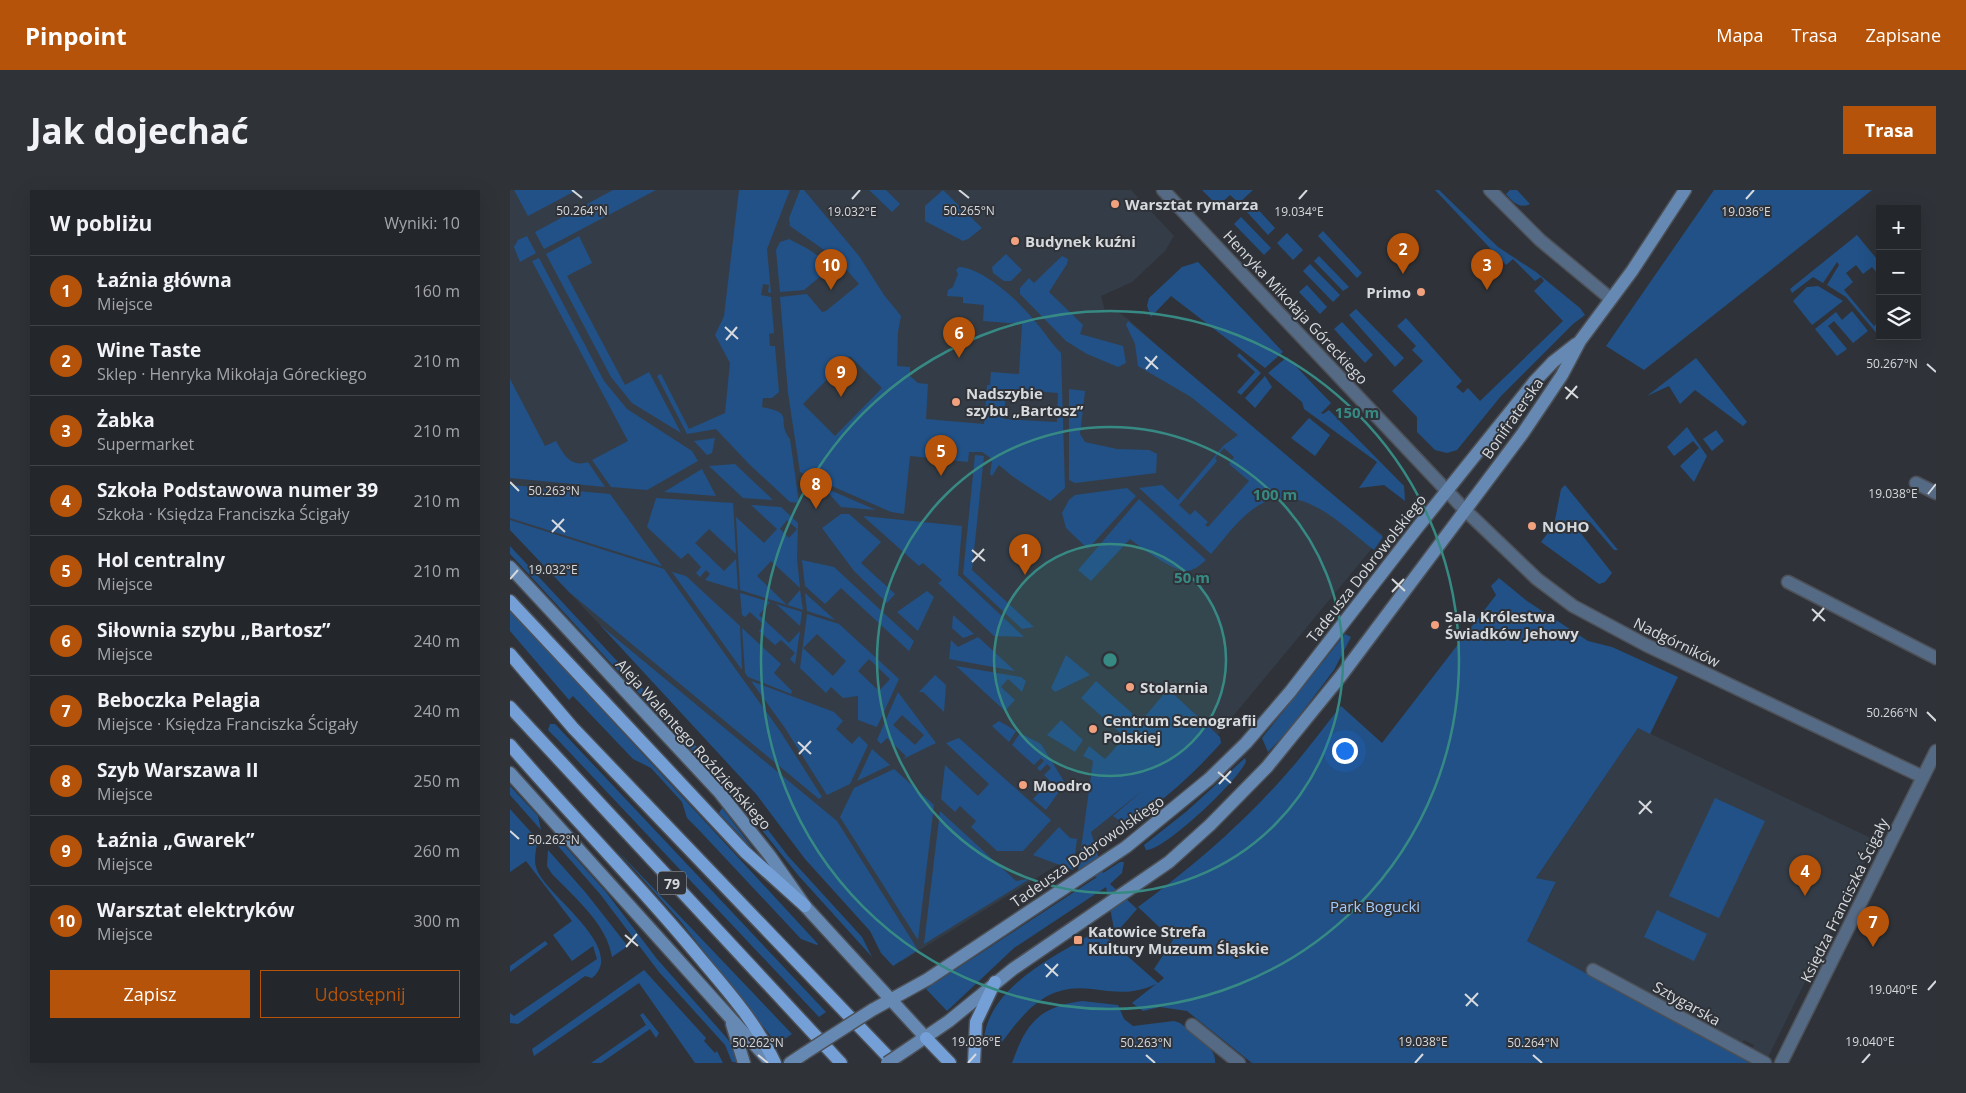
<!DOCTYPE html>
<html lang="pl">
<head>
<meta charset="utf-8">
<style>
	body { margin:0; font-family:"Open Sans",sans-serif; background:#2f3237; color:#f1f3f6 }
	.controls { position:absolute; right:15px; top:15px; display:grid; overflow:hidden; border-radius:0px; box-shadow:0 5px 20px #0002 }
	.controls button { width:45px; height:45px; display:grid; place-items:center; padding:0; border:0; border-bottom:1px solid #404347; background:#23262b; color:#f1f3f6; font:25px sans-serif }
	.you { position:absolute; left:834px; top:560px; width:18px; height:18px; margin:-12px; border:4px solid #fff; border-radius:50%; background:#1a73e8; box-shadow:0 0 0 8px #1a73e833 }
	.badge { display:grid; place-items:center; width:32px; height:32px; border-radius:50%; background:#b45309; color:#fff; font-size:16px; font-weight:700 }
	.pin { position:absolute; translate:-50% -41px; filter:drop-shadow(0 1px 2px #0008) }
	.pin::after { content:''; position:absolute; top:26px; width:18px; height:15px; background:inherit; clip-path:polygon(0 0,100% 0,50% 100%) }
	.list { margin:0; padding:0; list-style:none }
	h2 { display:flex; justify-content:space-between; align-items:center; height:65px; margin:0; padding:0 20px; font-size:21px }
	h2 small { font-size:16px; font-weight:400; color:#a3a5a9 }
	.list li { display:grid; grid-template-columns:32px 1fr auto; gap:15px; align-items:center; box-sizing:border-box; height:70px; padding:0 20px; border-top:1px solid #404347 }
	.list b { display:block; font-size:19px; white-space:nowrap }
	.list p { margin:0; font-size:16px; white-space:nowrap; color:#a3a5a9 }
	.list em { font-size:16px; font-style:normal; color:#a3a5a9 }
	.actions { display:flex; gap:10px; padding:15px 20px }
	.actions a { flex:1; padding:11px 0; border:1px solid #b45309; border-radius:0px; text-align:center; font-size:18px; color:#b45309 }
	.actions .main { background:#b45309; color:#fff }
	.icon { flex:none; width:28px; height:28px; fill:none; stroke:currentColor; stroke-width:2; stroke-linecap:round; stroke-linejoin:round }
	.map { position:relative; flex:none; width:1426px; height:873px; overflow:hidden; border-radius:0px }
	header { display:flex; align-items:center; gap:30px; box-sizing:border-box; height:70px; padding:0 25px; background:#b45309; color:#fff }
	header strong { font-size:24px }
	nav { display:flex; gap:28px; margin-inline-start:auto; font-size:18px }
	.intro { display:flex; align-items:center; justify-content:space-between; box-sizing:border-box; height:120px; padding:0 30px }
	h1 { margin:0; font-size:35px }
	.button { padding:12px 22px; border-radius:0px; background:#b45309; color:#fff; font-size:18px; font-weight:700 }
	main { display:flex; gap:30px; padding:0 30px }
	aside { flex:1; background:#23262b; border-radius:0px; box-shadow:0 5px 20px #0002 }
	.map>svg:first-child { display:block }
	.built { fill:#343d47 }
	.green { fill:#215187; fill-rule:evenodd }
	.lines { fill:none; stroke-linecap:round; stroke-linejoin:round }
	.street-casing { stroke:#4d5157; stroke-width:15 }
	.secondary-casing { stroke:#4d5157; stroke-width:15 }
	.primary-casing { stroke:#4d5157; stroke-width:15 }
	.street { stroke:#556a85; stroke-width:12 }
	.secondary { stroke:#6689b3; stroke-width:12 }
	.primary { stroke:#74a0d7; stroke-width:12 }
	.secondary-bridge-casing { stroke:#4d5157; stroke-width:15; stroke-linecap:butt }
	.secondary-bridge { stroke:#6689b3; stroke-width:12 }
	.ticks { fill:none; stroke:#d7dadd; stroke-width:2 }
	.ring { fill:none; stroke:#378a84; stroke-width:2.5 }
	.poi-dot { fill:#f2a17e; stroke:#2f3339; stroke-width:2 }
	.labels { text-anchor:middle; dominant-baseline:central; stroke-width:4; stroke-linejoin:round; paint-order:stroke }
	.shield { fill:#2f3339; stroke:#a5a8ac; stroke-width:1 }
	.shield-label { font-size:14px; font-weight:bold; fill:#d7dadd }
	.poi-label { font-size:15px; font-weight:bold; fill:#d7dadd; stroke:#2f3339; text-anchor:start }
	.street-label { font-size:15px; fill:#d7dadd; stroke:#2f3339 }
	.park-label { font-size:15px; fill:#a2cbfe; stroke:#2f3339 }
	.ticks-label { font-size:12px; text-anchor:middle; fill:#d7dadd; stroke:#2f3339; stroke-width:4; stroke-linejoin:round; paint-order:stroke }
	.centre { fill:#378a84; stroke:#2f3339; stroke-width:2.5 }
	.ring-label { font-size:15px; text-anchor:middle; font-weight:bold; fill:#378a84; stroke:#2f3339; stroke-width:4; stroke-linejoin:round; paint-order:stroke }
</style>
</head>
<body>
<header>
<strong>Pinpoint</strong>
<nav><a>Mapa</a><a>Trasa</a><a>Zapisane</a></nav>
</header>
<div class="intro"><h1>Jak dojechać</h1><a class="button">Trasa</a></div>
<main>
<aside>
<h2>W pobliżu<small>Wyniki: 10</small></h2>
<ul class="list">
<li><span class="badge">1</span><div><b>Łaźnia główna</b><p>Miejsce</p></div><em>160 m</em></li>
<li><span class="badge">2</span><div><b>Wine Taste</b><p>Sklep · Henryka Mikołaja Góreckiego</p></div><em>210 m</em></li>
<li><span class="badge">3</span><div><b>Żabka</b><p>Supermarket</p></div><em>210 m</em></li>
<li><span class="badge">4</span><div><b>Szkoła Podstawowa numer 39</b><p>Szkoła · Księdza Franciszka Ścigały</p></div><em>210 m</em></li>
<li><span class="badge">5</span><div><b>Hol centralny</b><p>Miejsce</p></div><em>210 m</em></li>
<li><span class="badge">6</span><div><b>Siłownia szybu „Bartosz”</b><p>Miejsce</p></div><em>240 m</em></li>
<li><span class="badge">7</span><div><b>Beboczka Pelagia</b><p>Miejsce · Księdza Franciszka Ścigały</p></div><em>240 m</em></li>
<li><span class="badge">8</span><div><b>Szyb Warszawa II</b><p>Miejsce</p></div><em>250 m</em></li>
<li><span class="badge">9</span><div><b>Łaźnia „Gwarek”</b><p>Miejsce</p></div><em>260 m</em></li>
<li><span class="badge">10</span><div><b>Warsztat elektryków</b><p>Miejsce</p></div><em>300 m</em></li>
</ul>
<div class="actions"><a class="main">Zapisz</a><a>Udostępnij</a></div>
</aside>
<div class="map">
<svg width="1426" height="873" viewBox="0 0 1426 873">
	<rect width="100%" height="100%" fill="#2f3339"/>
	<g class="built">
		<path d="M0,0H621L664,46L655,61L622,92L591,106L595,121L608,122L619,130L731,231L873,345L676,583L612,635L392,771L307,679L235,588L0,340Z"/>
		<path d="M1128,538L1365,650L1258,867L1242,859L1244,855L1234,850L1232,854L1087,774L1080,786L1017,751L1046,693L1026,688Z"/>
	</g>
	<g class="green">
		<path d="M4,0H67L18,26Z"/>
		<path d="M103,0H146L34,59L25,42Z"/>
		<path d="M229,0H280L257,59L261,103L258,102L259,95L253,94L251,105L261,107L264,143L259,144L260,156H265L269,202L262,208H253L252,217C287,224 265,229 280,249L289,313L280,312L239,274L206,239L177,244L147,186L151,184L179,239L215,223L220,173L205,145L214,126Z"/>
		<path d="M290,0H294L349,66L374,105L391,126L388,142L387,176L400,177V186L408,193L418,194L416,229L474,234L477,195H480L481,182L509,184L512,134L473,131L474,115L453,113V107L437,106L438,100L443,97L448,84L446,80L449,77C473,78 509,111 524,130C534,141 540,152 551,163L555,298L540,311L502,286L489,275L482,286L480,284L482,269L472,262H459L458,272L400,266L394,324L381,322L290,282L278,203L270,107L297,104L312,122L316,121L349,94L327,69L280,36L279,28ZM340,166L372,198L325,246L293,214ZM496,199L548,203L547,232L494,229Z"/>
		<path d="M359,0H376L390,14L382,22Z"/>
		<path d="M433,0L472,38L458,49L453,51L415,31V16Z"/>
		<path d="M692,0H743L729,13L720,5L708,16Z"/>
		<path d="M925,0H929L988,57L1026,82L1070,118L1075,125L1063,134L991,206L947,260L937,263L925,260L907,242V227L882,201L913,171L902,160L906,156L887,136L896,128L952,191L946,197L953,203L958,198L970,211L1053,131L1024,101L1034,91L1031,87L1025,91L1003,69L996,75Z"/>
		<path d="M1000,0H1007L1020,14C1009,19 1003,12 996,4Z"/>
		<path d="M1204,0H1362L1134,180L1096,156Z"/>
		<path d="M744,15L765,38L758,45L737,22Z"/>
		<path d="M731,27L761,58L754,65L724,34Z"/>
		<path d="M813,41L852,83L847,88L808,46Z"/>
		<path d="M777,43L793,60L783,70L767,53Z"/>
		<path d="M1347,45L1370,73V86L1362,77L1353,84L1346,75L1336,83L1343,92L1334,100L1364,136L1370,131V143L1368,145L1336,107L1317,95L1329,75L1327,72L1313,93L1303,87L1282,103L1280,99Z"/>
		<path d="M17,46L26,63L10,72L4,57L8,50Z"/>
		<path d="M69,46L82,73L57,86L115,195L139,182L171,243L122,213L101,187L36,64Z"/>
		<path d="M279,49L298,59L323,76L294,100L270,102L266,60L270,52Z"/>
		<path d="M496,64L512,80L501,91H494L483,83L482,77Z"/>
		<path d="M552,66L558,69L557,74L539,102L573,135L570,144L613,156L616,173L608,177L577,164L556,151L510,104V98L519,88L524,93Z"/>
		<path d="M809,66L839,97L833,101L804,71Z"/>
		<path d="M29,68L94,191L117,219L182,261L188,271L137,300L101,297L82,270L118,251L22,71Z"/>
		<path d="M688,72L773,162L755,178L661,106L641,127L637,116L639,108L672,77Z"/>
		<path d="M800,74L830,105L823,112L793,81Z"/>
		<path d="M797,95L817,117L810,124L789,102Z"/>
		<path d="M1308,96L1333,111L1302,135L1283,111L1297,97Z"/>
		<path d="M846,119L894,168L885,177L839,125Z"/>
		<path d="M1342,121L1358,141L1343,153L1324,131L1318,136L1337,159L1327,166L1305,139L1326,122L1332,130Z"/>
		<path d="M618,131L873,347L864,360C832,336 789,288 746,317C729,328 715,348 701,364L629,298L652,295L668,310L714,255L728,245L681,207L628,176L625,154L616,135ZM714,258L724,267L719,274L739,291L698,337L695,335L698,332L685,320L680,325L669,315L707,271L705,268Z"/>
		<path d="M832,132L863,165L855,173L824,139Z"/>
		<path d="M729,163L751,183L731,205L727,202L745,182L727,166Z"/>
		<path d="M777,167L821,213L811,223L813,224L819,220L894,296L895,311L874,295L849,298L867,272L794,219L792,212L758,183Z"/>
		<path d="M1186,168L1237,232L1233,236L1185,200L1170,214L1159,196L1137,206Z"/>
		<path d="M755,186L762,197L745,218L735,208Z"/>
		<path d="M0,189L35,256L46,251C53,264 61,278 78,272L95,297L0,288Z"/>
		<path d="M559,199L575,201L570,244L575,252L607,259L639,260L647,264L646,283L565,293L559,290Z"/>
		<path d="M799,228L820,245L805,266L781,248Z"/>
		<path d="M1177,237L1197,266L1184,292L1170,276L1189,258L1183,251L1164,266L1157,257Z"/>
		<path d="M1206,240L1214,251L1202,261L1193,249Z"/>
		<path d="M205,248L202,263L197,265L184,251Z"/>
		<path d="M465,265L474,266L462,380L524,437L512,439L453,384Z"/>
		<path d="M225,274L263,310L233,308L199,276Z"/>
		<path d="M192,279L206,306L154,302Z"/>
		<path d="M0,295L100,304L152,376L0,328Z"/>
		<path d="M1055,295L1108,360H1104L1080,332L1069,341L1102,383L1095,392L1089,394L1031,352L1044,335L1051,299Z"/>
		<path d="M313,297L366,320L331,317Z"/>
		<path d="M617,298L626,306L578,359L556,338L552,323L559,310L565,305Z"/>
		<path d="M146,308L223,313L226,364L199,339L185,353L214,381L226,369L228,400L195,390L200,384L196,380L190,387L186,383L191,377L178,363L171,369L137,337Z"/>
		<path d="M629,309L696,370C690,375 684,381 675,381C662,380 630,357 620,349L581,391L568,380Z"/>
		<path d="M241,315L271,317L288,333L287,369L290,398L261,371L247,386L277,415L290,400L293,420L230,400L226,327L254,353L267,339ZM277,330L287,339L279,348L270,339Z"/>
		<path d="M331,324H339L371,352L351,373L385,404L377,413L344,381L312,338Z"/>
		<path d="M353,326L452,336L448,385L514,447L484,446L428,393L432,390L413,373L409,376Z"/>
		<path d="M0,330L154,379L270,541L312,607L309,609L59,402L0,340Z"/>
		<path d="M0,356L229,602L278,666L352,747L362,767L288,685L231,614L0,364Z"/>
		<path d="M292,370L324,377L404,451L399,461L331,398L315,414L295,396Z"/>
		<path d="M162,382L176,386L230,436L232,480Z"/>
		<path d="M989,388L1017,411L1078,451L1102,457L1168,487L1140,544L1128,538L1026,688L1046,692L1017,751L1240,873H742L677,821L650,817L633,821L622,813L646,794C623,805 606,802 582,799C537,793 516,820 492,852L485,853L474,848C481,794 547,766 588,740L648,793L654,788L644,779L663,750L628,717C680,679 728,638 771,590C792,567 811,541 831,516L872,553L986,405L981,396Z"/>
		<path d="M417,401L424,407L408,441L387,422Z"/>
		<path d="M230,403L260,412L249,425L279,453L290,441L285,474L280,469L285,463L271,450L265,455L249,441L254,435L240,422L235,427L232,425Z"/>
		<path d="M295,403L325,430L297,421Z"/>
		<path d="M266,414L292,422L290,436Z"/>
		<path d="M0,420L308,754L307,755L291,749L188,639L177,628L172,612L141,578L123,569L63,506L59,510L0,441Z"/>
		<path d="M297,424L329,434L389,489L367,537L348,530V506L333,508L321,497L316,503L290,478ZM307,444L336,471L323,486L293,458ZM359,469L380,489L369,501L348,481Z"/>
		<path d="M443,425L464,444L453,448L442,438Z"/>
		<path d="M90,435L327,631L408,760L383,776L371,763L360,741L295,669L246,604Z"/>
		<path d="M232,438L271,474L264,483L282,501L281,504L238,487L235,483Z"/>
		<path d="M835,444L841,447L824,480L777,542L758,562L752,548Z"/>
		<path d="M468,447L505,481L439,469L441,450L448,457Z"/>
		<path d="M556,465L580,485L545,502L541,498Z"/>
		<path d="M446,476L511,487L516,491L512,502L498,489L491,497L505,510L495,521Z"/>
		<path d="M425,485L436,495L434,522L413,502H409Z"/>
		<path d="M241,491L324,522L333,531L326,539L342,554L349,546L358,555L340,594L317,605L275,538Z"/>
		<path d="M586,491L631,531L658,499L710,547L711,553C686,581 648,618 614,634L603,626L633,600L581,642L593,683L610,672H614L612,683L600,694L627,719L605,744L596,697L504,758L437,821L416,799L587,687L568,681L583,571L573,566L579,556L595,569L615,547L571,508Z"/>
		<path d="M388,502L426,553L393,569L396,566L377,548L371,554L367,550ZM392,525L414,545L405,555L383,535Z"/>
		<path d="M551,530L573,550L565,562L537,545Z"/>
		<path d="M489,531L506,541L499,552L482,536Z"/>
		<path d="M40,534H45L316,822L309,827L47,549L38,540Z"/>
		<path d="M510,543L531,554L555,593L536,620L523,609L540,591L534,585L541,578L537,574L530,581L527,578L534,571L531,568L524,575L502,555Z"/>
		<path d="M449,548L541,630L513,661H487L461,637L466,631L450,616L445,622L431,609L435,575L468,606L479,594L436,553Z"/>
		<path d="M362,559L380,575L347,591Z"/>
		<path d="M735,568L736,571C731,588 653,662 636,660L634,655L677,621Z"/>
		<path d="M384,579L424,615L408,750L330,627L344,598Z"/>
		<path d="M0,596L28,626L31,640L0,605Z"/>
		<path d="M1205,608L1255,631L1209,728L1159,706Z"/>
		<path d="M212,618L245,661L209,623Z"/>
		<path d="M0,619L28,650C26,660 23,670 27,680C37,706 118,759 82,788L75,786L8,834L0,833V823L4,826L87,769L83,756L62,771L43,745L62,731L16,671L0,682Z"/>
		<path d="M430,621L506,691L517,689L518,690L414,754Z"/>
		<path d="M549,637L560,648L567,649L563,680L523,665Z"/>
		<path d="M45,645L96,702L147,769L215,846L223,856L229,873L222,872L215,855L149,782L90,704L41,648Z"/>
		<path d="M104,657L282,844L267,854L171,732Z"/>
		<path d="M38,660L76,703L116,754L115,758L102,767C97,734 64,707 42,684L37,676Z"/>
		<path d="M1147,720L1197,744L1184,771L1134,747Z"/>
		<path d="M35,751L38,754L0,782V776Z"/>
		<path d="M134,780L196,848L194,851L205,863L207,861L213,873H185L129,793L24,866L22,859Z"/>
		<path d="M572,811L608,815L614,829L623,836L664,831L670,833C682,843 707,856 705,873H502C516,834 528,817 572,811Z"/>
		<path d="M133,823L149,843L146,848L140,839L91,873H81L136,835L130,825Z"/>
	</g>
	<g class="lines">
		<defs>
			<g id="street">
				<path d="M653,0L955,320L1027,389L1063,416L1136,455L1413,587"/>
				<path d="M980,0L1030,50L1101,109"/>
				<path d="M1406,293L1426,303"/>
				<path d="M1278,392L1426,468"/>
				<path d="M1083,780L1255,873"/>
				<path d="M682,835L729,873"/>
				<path d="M1271,873L1426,561"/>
			</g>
			<g id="secondary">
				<path d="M0,377L210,603L260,666L295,716L416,848"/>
				<path d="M0,583L261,873"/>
				<path d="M362,820L418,789L616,657L699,589L736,553L780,502L907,338L1024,192L1043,172L1066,154"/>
				<path d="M222,834L234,873"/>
				<path d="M398,859L439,831L503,779L659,672L700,635L757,577L831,486L1013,243L1052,185L1070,151L1122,81L1175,0"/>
				<path d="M280,873L295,863"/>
			</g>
			<g id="primary">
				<path d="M0,411L235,662L295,716"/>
				<path d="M0,464L63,538L384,873"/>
				<path d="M0,517L331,873"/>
				<path d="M0,555C62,627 130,695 190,768C218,801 247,834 265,873"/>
				<path d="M416,848L440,873"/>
				<path d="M464,873L466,832L485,792"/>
			</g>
		</defs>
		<use href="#street" class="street-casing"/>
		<use href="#secondary" class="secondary-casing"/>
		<use href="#primary" class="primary-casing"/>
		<use href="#street" class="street"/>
		<use href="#secondary" class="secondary"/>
		<use href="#primary" class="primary"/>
		<defs>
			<g id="secondary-bridge">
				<path d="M295,863L362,820"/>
				<path d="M377,873L398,859"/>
			</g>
		</defs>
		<use href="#secondary-bridge" class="secondary-bridge-casing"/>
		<use href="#secondary-bridge" class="secondary-bridge"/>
	</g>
	<path class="ticks" d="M62,0L72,8M449,0L459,8M342,9L350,0M789,9L797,0M1236,9L1244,0M215,137L228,149M216,150L227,137M635,167L648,179M1417,174L1426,182M636,179L647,166M1055,197L1068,208M1056,209L1067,196M0,292L9,301M1418,304L1426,294M42,330L55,342M42,342L54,329M462,360L475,371M462,372L474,359M0,389L8,380M882,389L895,401M882,402L894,389M1302,419L1315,431M1303,431L1314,418M1417,522L1426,531M288,552L301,564M289,564L301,551M708,582L721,593M709,594L721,581M1129,611L1142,623M1129,624L1141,611M0,641L9,649M115,745L128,756M116,757L127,744M535,774L548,786M536,787L548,774M1418,800L1426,791M955,804L968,816M956,816L968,803M248,865L258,873M636,865L645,873M1023,865L1032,873M458,873L466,864M905,873L913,864M1352,873L1360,864"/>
	<circle cx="600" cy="470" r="116" fill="#378a84" fill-opacity=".12"/>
	<g class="ring">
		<circle cx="600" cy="470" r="116"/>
		<circle cx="600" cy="470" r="233"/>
		<circle cx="600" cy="470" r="349"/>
	</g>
	<g class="poi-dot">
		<circle cx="605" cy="14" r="5"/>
		<circle cx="505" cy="51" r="5"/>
		<circle cx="911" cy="102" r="5"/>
		<circle cx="446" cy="212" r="5"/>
		<circle cx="1022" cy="336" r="5"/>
		<circle cx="925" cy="435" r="5"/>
		<circle cx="620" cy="497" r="5"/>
		<circle cx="583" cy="539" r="5"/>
		<circle cx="513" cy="595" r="5"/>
		<rect x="563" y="745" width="10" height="10" rx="2.5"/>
	</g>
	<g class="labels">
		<rect class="shield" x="148" y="681.5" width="28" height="23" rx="4"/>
		<g class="shield-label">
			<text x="162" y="693">79</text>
		</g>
		<g class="poi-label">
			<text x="615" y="14">Warsztat rymarza</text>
			<text x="515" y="51">Budynek kuźni</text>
			<text x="901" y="102" text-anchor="end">Primo</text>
			<text x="456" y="203">Nadszybie<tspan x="456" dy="17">szybu „Bartosz”</tspan></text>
			<text x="1032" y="336">NOHO</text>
			<text x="935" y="426">Sala Królestwa<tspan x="935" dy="17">Świadków Jehowy</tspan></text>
			<text x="630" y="497">Stolarnia</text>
			<text x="593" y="530">Centrum Scenografii<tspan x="593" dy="17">Polskiej</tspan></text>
			<text x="523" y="595">Moodro</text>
			<text x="578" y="741">Katowice Strefa<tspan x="578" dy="17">Kultury Muzeum Śląskie</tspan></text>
		</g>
		<g class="street-label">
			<text transform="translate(786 117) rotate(47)">Henryka Mikołaja Góreckiego</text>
			<text transform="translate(1002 228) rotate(-55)">Bonifraterska</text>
			<text transform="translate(856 378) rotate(-52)">Tadeusza Dobrowolskiego</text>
			<text transform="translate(1167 452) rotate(26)">Nadgórników</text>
			<text transform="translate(184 554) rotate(48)">Aleja Walentego Roździeńskiego</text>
			<text transform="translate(577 661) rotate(-35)">Tadeusza Dobrowolskiego</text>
			<text transform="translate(1334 710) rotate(-64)">Księdza Franciszka Ścigały</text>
			<text transform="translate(1177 813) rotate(29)">Sztygarska</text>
		</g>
		<g class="park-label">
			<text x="865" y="716">Park Bogucki</text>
		</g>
	</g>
	<g class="ticks-label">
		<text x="459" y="25">50.265°N</text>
		<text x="72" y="25">50.264°N</text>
		<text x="342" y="26">19.032°E</text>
		<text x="789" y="26">19.034°E</text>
		<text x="1236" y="26">19.036°E</text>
		<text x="1382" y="178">50.267°N</text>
		<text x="44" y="305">50.263°N</text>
		<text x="1383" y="308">19.038°E</text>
		<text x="43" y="384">19.032°E</text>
		<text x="1382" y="527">50.266°N</text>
		<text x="44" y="654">50.262°N</text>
		<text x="1383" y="804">19.040°E</text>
		<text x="466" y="856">19.036°E</text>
		<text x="913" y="856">19.038°E</text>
		<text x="1360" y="856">19.040°E</text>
		<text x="248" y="857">50.262°N</text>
		<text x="636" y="857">50.263°N</text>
		<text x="1023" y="857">50.264°N</text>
	</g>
	<circle cx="600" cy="470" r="8" class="centre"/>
	<g class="ring-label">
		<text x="847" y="228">150 m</text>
		<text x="765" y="310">100 m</text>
		<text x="682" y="393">50 m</text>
	</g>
</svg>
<div class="controls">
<button>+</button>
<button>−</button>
<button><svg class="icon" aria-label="layers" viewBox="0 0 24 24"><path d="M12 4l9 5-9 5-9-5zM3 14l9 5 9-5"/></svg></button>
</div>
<div class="you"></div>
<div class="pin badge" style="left:515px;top:385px">1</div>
<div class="pin badge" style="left:893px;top:84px">2</div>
<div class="pin badge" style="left:977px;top:100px">3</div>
<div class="pin badge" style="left:1295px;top:706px">4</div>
<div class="pin badge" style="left:431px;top:286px">5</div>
<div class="pin badge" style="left:449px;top:168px">6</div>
<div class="pin badge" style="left:1363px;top:757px">7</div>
<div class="pin badge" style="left:306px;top:319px">8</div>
<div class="pin badge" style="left:331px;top:207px">9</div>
<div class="pin badge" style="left:321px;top:100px">10</div>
</div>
</main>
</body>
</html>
